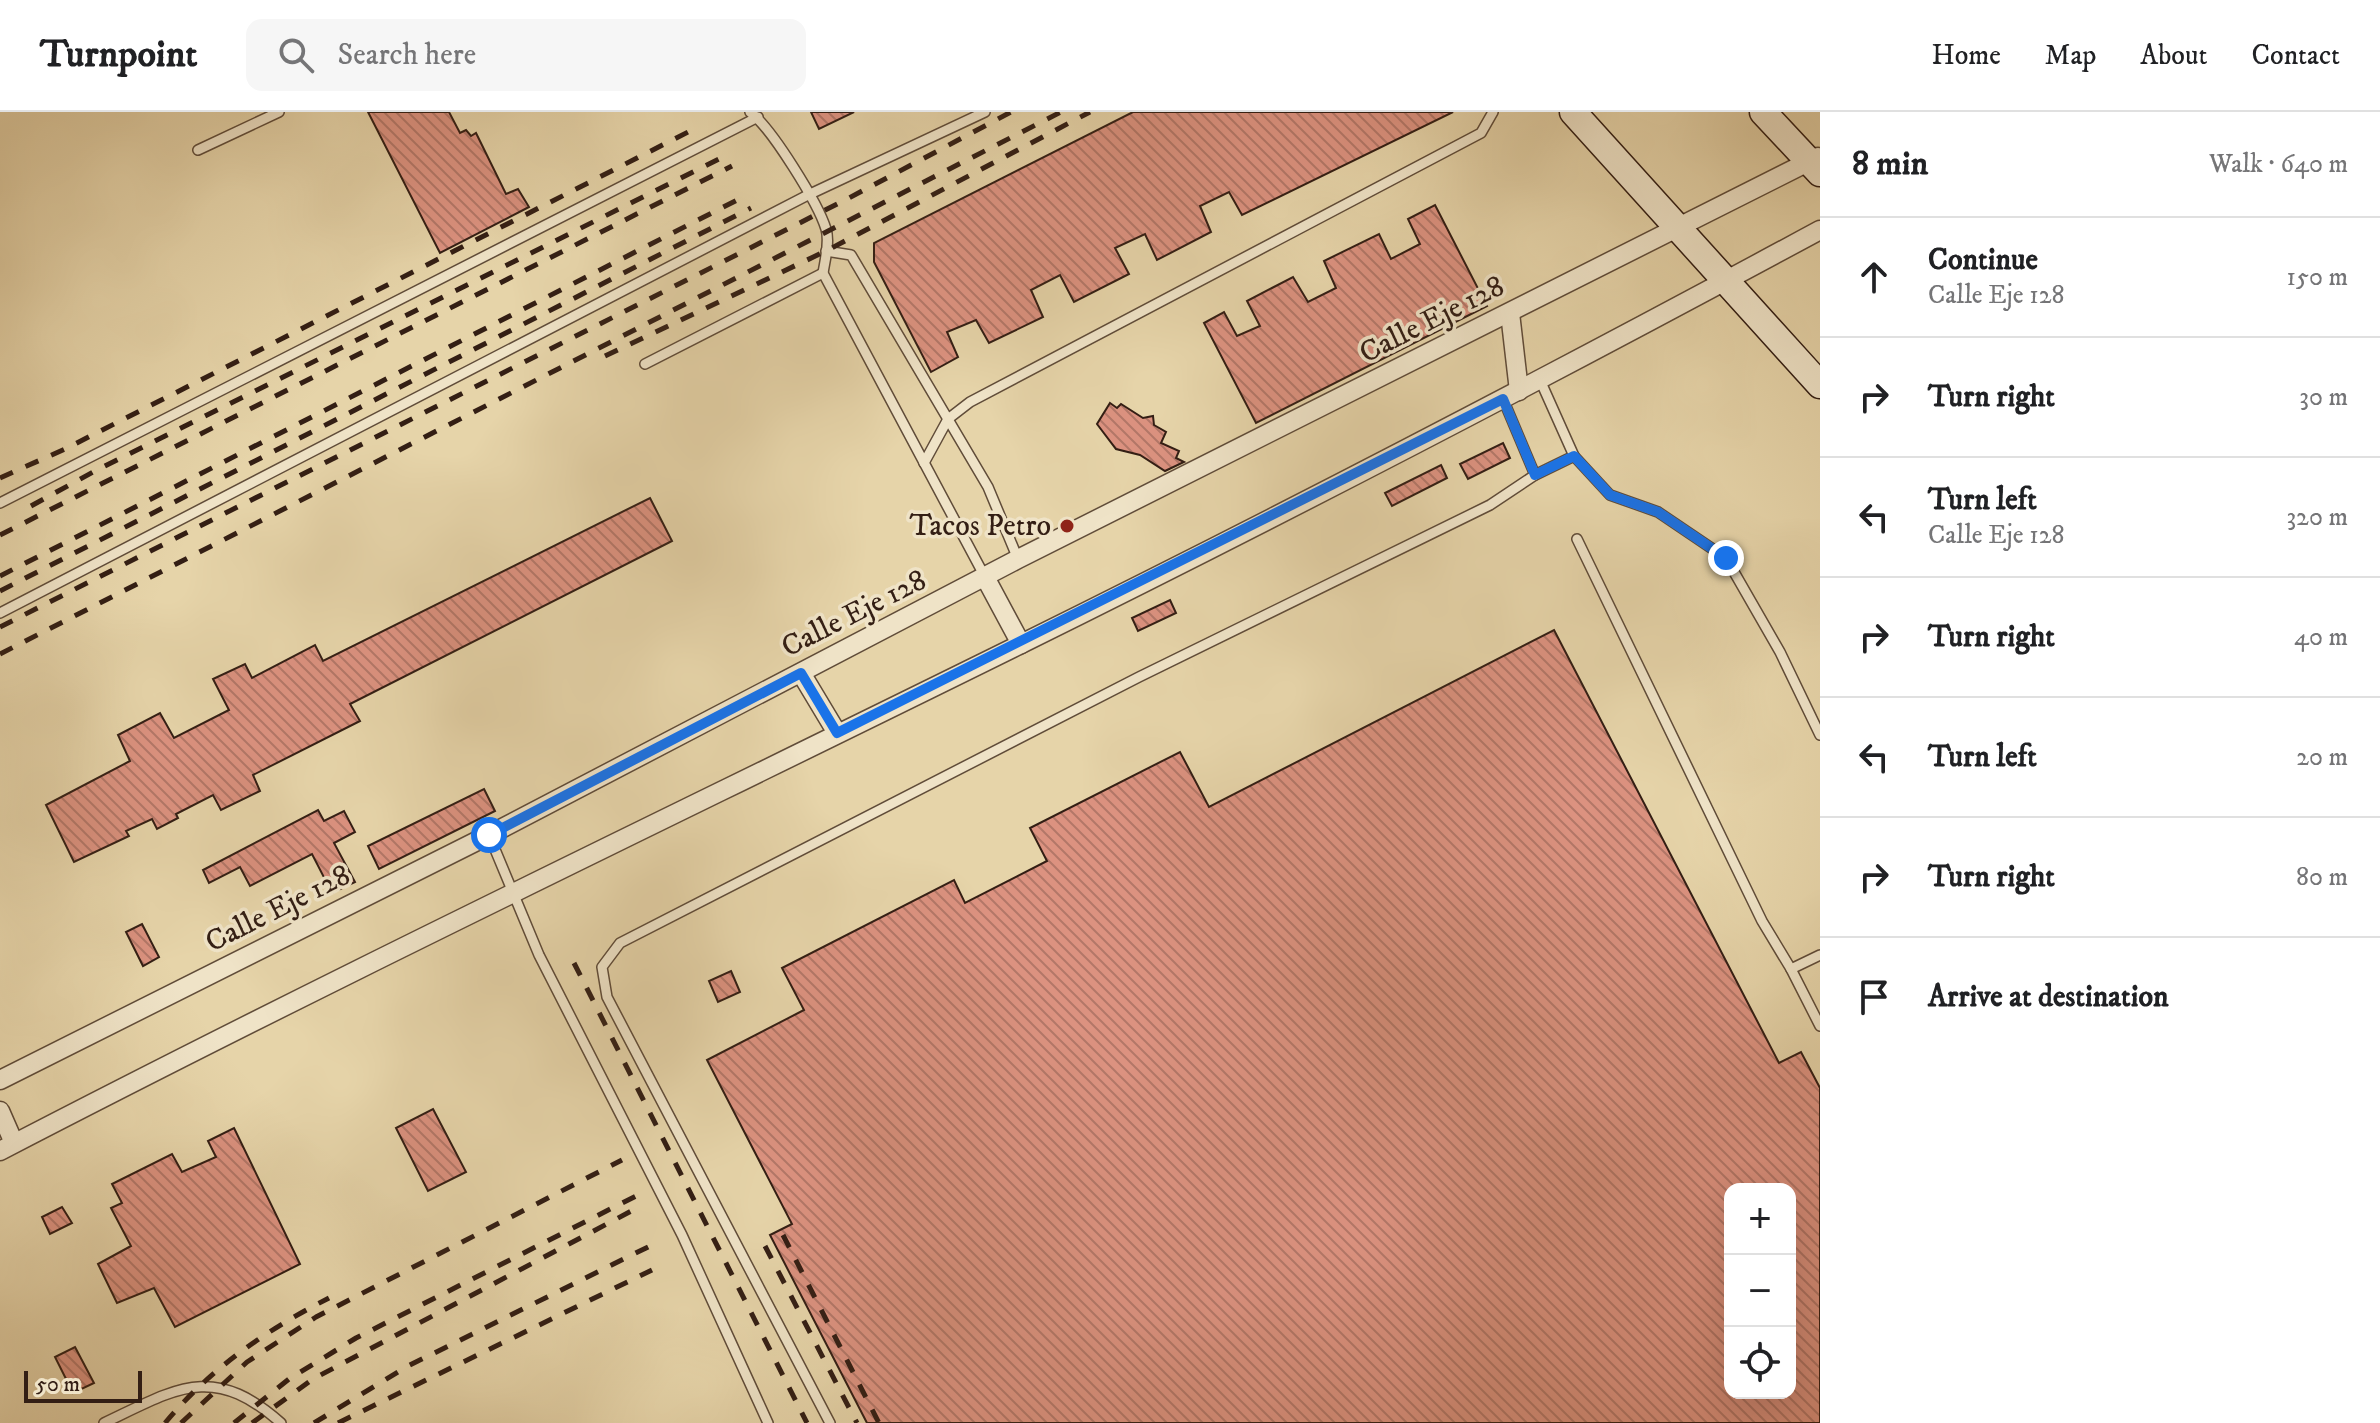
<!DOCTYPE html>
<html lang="en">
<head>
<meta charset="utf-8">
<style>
	body { margin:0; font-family:"IM FELL DW Pica",serif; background:#f6f6f6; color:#202124 }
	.controls { position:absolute; right:24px; bottom:24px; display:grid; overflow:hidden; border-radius:16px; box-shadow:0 8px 32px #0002 }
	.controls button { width:72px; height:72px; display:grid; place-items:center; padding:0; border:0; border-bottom:2px solid #e0e0e0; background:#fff; color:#202124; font:40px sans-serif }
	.scale { position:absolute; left:24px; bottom:20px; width:118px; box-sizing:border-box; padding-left:8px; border:4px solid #331e14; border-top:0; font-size:22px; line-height:28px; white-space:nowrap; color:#331e14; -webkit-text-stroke:6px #efe3c7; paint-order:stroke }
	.stop { position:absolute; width:24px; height:24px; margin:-18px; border:6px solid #1a73e8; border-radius:50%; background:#fff }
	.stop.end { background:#1a73e8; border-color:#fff; box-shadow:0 2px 8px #0008 }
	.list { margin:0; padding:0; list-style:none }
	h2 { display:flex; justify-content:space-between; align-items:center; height:104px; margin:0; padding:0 32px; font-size:34px }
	h2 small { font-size:26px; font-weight:400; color:#757577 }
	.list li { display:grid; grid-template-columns:52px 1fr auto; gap:24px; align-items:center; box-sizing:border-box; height:120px; padding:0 32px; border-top:2px solid #e0e0e0 }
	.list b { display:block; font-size:30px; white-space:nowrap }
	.list p { margin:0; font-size:26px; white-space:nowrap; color:#757577 }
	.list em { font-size:26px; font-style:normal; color:#757577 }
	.icon { flex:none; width:44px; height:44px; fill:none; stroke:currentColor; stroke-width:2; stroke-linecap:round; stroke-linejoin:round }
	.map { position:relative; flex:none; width:1820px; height:1311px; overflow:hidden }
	header { display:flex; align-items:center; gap:48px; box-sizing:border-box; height:112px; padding:0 40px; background:#fff; border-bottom:2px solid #e0e0e0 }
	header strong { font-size:38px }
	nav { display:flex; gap:44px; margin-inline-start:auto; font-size:28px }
	.search { width:560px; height:72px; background:#f6f6f6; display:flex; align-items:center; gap:20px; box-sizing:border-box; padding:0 28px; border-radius:16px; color:#757577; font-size:30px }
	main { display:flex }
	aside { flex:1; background:#fff }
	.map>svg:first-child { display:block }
	.building { fill:url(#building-back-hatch); stroke:#331e14; stroke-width:2; fill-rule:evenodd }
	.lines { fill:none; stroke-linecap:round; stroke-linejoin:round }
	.lane-casing { stroke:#604c39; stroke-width:12 }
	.street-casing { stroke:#604c39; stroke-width:21 }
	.secondary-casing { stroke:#331e14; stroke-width:29 }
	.lane { stroke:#efe3c7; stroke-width:9 }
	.street { stroke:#efe3c7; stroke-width:18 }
	.secondary { stroke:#efe3c7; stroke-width:26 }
	.rail { stroke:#331e14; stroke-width:5; stroke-dasharray:14 14; stroke-linecap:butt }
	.route { stroke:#1a73e8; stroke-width:10 }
	.poi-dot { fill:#8f2418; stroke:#efe3c7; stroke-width:3 }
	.labels { text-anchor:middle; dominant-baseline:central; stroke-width:7; stroke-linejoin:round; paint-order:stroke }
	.street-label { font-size:30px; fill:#331e14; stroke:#efe3c7 }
	.poi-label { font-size:30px; fill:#331e14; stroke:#efe3c7; text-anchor:end }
</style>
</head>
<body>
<header>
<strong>Turnpoint</strong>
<div class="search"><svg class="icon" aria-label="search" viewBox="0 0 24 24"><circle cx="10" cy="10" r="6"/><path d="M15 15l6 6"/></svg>Search here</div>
<nav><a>Home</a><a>Map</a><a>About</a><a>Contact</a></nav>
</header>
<main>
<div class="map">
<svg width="1820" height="1311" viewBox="0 0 1820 1311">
	<defs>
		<pattern id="building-back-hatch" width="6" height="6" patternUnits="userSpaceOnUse" patternTransform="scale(2)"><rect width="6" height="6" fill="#dc9280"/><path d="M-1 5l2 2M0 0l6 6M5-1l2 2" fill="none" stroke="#b37768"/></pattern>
	</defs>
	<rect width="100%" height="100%" fill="#e6d4a9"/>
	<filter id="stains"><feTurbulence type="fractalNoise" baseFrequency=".0025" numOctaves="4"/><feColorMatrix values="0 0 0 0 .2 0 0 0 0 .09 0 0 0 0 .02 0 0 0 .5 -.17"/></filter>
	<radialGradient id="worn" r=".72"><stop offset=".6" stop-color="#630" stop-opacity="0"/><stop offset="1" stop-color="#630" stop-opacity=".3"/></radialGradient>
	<g class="building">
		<path d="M368,0H449L460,21L466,18L471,24L476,21L506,82L518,77L529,95L440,141Z"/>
		<path d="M811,0H854L819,17Z"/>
		<path d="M1133,0H1453L1242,103L1229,80L1200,94L1211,120L1157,148L1145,122L1115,136L1129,162L1074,190L1060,163L1031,178L1043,205L989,231L976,208L947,220L958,245L931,260L874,150V131Z"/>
		<path d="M1435,93L1487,194L1256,311L1204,211L1224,200L1237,224L1260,214L1247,189L1293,165L1308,190L1336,176L1324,149L1379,122L1391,147L1420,132L1408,107Z"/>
		<path d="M1110,291L1117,296L1121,292L1143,306L1153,304L1154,313L1166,320L1161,331L1179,339L1176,346L1184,350L1165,359L1140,343L1116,337L1097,312Z"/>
		<path d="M1503,331L1510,346L1468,367L1460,352Z"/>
		<path d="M1441,353L1447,366L1392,394L1385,381Z"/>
		<path d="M650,386L672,429L350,592L360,609L253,663L260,679L221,698L213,683L176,702L178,706L157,717L152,707L126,719L129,724L74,750L46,693L130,649L118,623L160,601L174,626L229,598L213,567L245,552L252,566L315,533L323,549Z"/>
		<path d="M1170,488L1176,501L1138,519L1132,506Z"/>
		<path d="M1554,518L1779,951L1801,940L1820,976V1311H867L770,1123L792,1112L707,948L804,898L782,856L954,768L965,791L1047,749L1030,716L1180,640L1209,695ZM1730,1077H1790V1281H1730Z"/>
		<path d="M484,677L495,699L379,757L368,734Z"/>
		<path d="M318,698L324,709L344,699L355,720L334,731L355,770L332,781L312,742L250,774L240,755L209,771L203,758Z"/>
		<path d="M142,812L159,845L143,854L126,820Z"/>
		<path d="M731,859L740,880L718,890L709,869Z"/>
		<path d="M433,997L466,1060L428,1079L396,1016Z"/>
		<path d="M234,1016L300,1152L175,1215L154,1176L117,1191L98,1152L131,1134L111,1096L122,1091L112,1072L172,1042L182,1060L216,1045L208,1029Z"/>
		<path d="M62,1095L72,1111L50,1122L42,1105Z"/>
		<path d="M75,1235L94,1271L73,1281L55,1245Z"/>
	</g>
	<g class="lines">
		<defs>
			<g id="lane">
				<path d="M750,0C771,15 818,91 826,117C830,130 825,148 823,161L985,465"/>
				<path d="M198,38L279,0"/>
				<path d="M826,139L851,143L988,375L1018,447"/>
				<path d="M645,252L823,161"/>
				<path d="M1540,268L1574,344"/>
				<path d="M1503,287L1535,363"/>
				<path d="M924,351L948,307L970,290L1481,21L1493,0"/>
				<path d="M0,391L758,5"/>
				<path d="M1577,427L1762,809L1791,857L1820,843"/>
				<path d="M0,501L808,83L985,0"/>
				<path d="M489,723L539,843L682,1123L768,1311"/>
				<path d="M1791,857L1820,914"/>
				<path d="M104,1311C176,1277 212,1250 281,1311"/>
				<path d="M830,1311L607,885L602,855L620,831L1139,565L1490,393L1535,363L1574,344L1610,383L1658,400L1726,446L1780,540L1820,623"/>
			</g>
			<g id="street">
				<path d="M1510,201L1519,279"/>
				<path d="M985,465L1021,532"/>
				<path d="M801,561L837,621"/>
				<path d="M0,968L489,723L1018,447L1818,45"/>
				<path d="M0,999L14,1031"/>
				<path d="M0,1039C337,864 679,701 1019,533C1288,400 1555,261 1820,118"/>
			</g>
			<g id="secondary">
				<path d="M1573,0L1820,273"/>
				<path d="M1763,0L1820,61"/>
			</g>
		</defs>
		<use href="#lane" class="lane-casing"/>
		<use href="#street" class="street-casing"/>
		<use href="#secondary" class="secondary-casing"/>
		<use href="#lane" class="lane"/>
		<use href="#street" class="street"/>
		<use href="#secondary" class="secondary"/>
		<g class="rail">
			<path d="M605,244L826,139L1090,0"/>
			<path d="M0,366L65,337L694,17"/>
			<path d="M31,394L95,359L723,45"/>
			<path d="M0,423L732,54"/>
			<path d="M0,464L747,83"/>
			<path d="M0,479L751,96"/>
			<path d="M0,515L849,86L1011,0"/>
			<path d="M0,542L1061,0"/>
			<path d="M574,851L807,1311"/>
			<path d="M783,1123L879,1311"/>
			<path d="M765,1134L857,1311"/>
			<path d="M165,1311C210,1257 266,1218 329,1186"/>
			<path d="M181,1311L247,1250L316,1205L622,1048"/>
			<path d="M234,1311L289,1267L356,1226L636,1084"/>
			<path d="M252,1311L313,1267L639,1095"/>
			<path d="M314,1311L408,1254L656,1131"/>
			<path d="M338,1311L652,1158"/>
		</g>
	</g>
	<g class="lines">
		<path class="route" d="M489,723L801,561L837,621L1503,287L1535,363L1574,344L1610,383L1658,400L1726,446"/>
	</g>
	<circle class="poi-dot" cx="1067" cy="414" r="8"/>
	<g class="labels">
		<g class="street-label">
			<text transform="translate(1432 208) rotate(-27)">Calle Eje 128</text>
			<text transform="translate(854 502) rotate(-27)">Calle Eje 128</text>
			<text transform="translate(278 797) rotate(-27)">Calle Eje 128</text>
		</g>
		<g class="poi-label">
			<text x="1051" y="414">Tacos Petro</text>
		</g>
	</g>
	<rect width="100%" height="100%" filter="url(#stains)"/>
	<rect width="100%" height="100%" fill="url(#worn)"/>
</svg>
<div class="controls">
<button>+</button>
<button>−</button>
<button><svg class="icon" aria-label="locate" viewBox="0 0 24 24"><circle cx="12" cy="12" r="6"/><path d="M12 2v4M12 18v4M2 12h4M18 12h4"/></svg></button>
</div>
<div class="scale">50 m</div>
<div class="stop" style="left:489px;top:723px"></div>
<div class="stop end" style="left:1726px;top:446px"></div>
</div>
<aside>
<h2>8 min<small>Walk · 640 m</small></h2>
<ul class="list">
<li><svg class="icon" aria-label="ahead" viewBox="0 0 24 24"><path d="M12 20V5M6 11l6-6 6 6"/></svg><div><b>Continue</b><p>Calle Eje 128</p></div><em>150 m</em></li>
<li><svg class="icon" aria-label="right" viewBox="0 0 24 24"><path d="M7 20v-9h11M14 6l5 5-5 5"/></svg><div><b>Turn right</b></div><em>30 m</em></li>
<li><svg class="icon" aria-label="left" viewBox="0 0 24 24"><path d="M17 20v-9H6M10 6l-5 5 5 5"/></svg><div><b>Turn left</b><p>Calle Eje 128</p></div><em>320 m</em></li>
<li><svg class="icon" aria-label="right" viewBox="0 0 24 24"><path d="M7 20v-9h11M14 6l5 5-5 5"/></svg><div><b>Turn right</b></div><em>40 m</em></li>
<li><svg class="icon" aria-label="left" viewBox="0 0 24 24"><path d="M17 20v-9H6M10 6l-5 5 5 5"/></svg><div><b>Turn left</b></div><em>20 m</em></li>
<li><svg class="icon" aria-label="right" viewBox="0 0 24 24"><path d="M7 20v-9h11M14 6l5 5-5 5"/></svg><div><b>Turn right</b></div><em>80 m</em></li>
<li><svg class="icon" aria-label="arrive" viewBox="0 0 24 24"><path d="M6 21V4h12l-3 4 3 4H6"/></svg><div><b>Arrive at destination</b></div></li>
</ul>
</aside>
</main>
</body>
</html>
